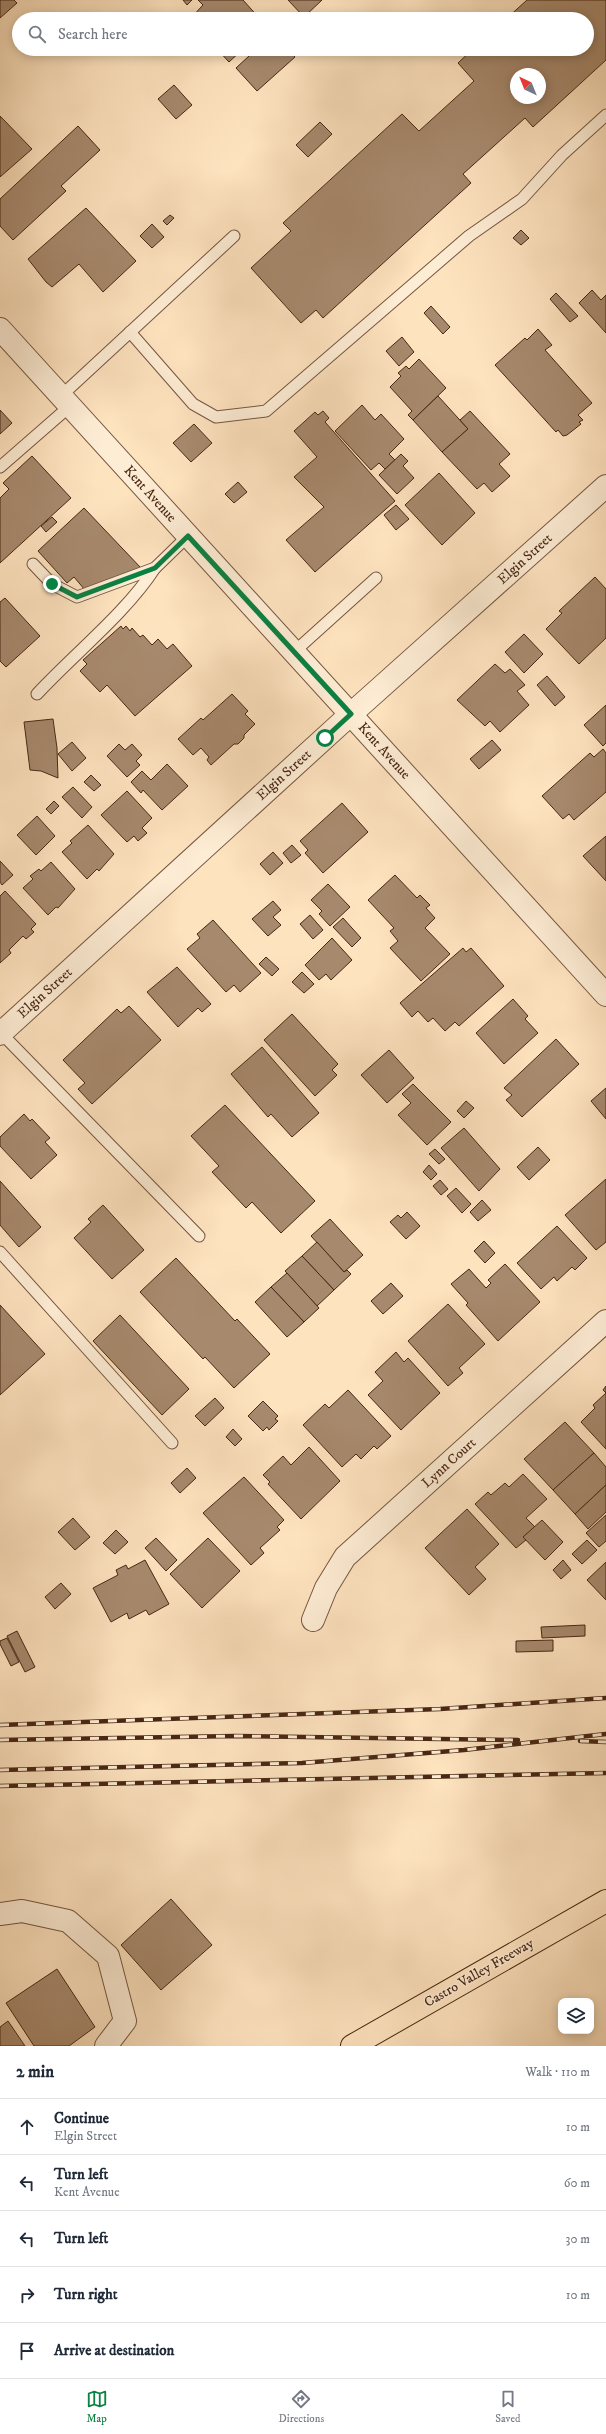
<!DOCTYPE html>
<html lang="en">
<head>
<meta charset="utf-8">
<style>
	body { margin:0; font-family:"IM FELL DW Pica",serif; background:#f6f6f7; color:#1f2937 }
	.controls { position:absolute; right:12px; bottom:12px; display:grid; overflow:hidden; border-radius:8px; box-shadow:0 2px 10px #0003 }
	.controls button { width:36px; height:36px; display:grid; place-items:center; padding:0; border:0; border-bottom:1px solid #e0e1e3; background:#fff; color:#1f2937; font:20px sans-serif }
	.compass { position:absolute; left:510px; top:68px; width:36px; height:36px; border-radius:50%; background:#fff; box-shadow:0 2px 10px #0003; rotate:317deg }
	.stop { position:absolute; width:12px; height:12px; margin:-9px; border:3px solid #0b8043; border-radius:50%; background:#fff }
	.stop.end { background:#0b8043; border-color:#fff; box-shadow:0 1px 4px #0008 }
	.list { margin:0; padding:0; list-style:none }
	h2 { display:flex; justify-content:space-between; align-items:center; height:52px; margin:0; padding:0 16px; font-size:17px }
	h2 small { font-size:13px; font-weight:400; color:#747a83 }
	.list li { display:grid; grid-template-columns:26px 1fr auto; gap:12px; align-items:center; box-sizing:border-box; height:56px; padding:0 16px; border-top:1px solid #e0e1e3 }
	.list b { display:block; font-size:15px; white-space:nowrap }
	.list p { margin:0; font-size:13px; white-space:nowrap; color:#747a83 }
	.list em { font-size:13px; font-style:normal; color:#747a83 }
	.icon { flex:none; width:22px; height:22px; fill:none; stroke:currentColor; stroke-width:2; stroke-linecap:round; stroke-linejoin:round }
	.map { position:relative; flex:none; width:606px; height:2046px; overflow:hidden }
	.search { position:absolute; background:#fff; box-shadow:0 2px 10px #0003; left:12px; right:12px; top:12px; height:44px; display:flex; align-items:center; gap:10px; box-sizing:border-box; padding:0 14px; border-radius:22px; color:#747a83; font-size:15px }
	.sheet { height:332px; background:#fff }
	nav { display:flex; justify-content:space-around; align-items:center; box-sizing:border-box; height:56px; border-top:1px solid #e0e1e3; background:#fff; font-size:11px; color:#747a83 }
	nav a { display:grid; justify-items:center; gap:2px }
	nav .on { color:#0b8043 }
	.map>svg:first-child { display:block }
	.building { fill:#a7896d; stroke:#482714; fill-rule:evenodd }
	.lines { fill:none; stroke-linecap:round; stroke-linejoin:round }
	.service-casing { stroke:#76563f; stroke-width:13 }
	.minor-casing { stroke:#76563f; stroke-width:24 }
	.motorway-casing { stroke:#482714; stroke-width:24 }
	.service { stroke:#feedd5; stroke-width:11 }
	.minor { stroke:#feedd5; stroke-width:22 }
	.motorway { stroke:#fee3bf; stroke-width:22 }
	.rail-casing { stroke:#482714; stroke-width:4.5 }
	.rail { stroke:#feedd5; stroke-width:3; stroke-dasharray:9; stroke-linecap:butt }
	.route { stroke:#0b8043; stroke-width:5 }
	.labels { text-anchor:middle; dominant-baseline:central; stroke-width:3; stroke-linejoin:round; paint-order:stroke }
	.street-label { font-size:14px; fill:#482714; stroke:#feedd5 }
</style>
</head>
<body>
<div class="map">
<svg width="606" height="2046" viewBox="0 0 606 2046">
	<rect width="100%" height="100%" fill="#fee3bf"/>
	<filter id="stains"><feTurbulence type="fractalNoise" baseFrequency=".005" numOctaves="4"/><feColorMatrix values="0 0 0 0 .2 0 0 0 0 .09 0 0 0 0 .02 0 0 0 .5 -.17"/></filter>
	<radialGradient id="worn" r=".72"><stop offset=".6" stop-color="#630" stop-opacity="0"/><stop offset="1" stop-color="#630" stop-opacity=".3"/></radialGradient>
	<g class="building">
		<path d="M0,0H14L17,3L0,18Z"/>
		<path d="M183,0H192L187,5Z"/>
		<path d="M198,0H243L260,19H190L203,5Z"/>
		<path d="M288,0H322L304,17Z"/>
		<path d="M527,0H606V60L533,127L525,118L463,174L471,183L323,318L316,310L301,323L251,268L291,231L283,223L402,114L419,131L474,81L458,63L473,49H587V19H506ZM516,74H540V98H516Z"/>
		<path d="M217,49H287L295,57L257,91L236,68L249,56L243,49L229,62Z"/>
		<path d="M174,85L192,105L176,119L158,99Z"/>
		<path d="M0,116L32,149L0,177Z"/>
		<path d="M320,122L332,134L308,157L296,145Z"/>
		<path d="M78,126L100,150L61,186L66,191L13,240L0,226V199Z"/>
		<path d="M86,208L136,261L103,292L79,264L52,287L46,282L28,259Z"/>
		<path d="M170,215L174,218L167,225L163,221Z"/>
		<path d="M152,224L164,237L152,248L140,236Z"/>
		<path d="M521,230L529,238L521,245L513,238Z"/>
		<path d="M592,290L601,300L606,295V333L579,303Z"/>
		<path d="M556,293L578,316L570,322L550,299Z"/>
		<path d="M431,306L450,327L443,334L424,313Z"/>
		<path d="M538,329L552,345L545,350L592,403L578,415L583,420L579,422L581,424L567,435L563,436L558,430L556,432L495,365L525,338L527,340Z"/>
		<path d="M402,337L414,352L399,366L386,351Z"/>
		<path d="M419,359L446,388L413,420L408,415L412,411L390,387L401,376L398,373L406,366L409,369Z"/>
		<path d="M438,396L468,429L442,452L413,420Z"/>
		<path d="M362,405L375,420L381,414L404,439L389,454L395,460L385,469L379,463L371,470L335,431Z"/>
		<path d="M0,410L12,423L0,434Z"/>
		<path d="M323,411L329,418L325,422L395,501L315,572L286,540L324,507L294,477L317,457L294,431L315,412L318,415Z"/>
		<path d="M470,411L510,454L499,464L510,476L492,492L484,483L477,489L442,452L468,429L460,420Z"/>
		<path d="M194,424L212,443L191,462L173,443Z"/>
		<path d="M401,454L408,461L403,466L414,478L397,494L379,475Z"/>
		<path d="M32,456L71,498L0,563V498L9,489L3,483Z"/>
		<path d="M439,473L475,513L442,545L405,505Z"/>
		<path d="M238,482L247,492L234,503L225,494Z"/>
		<path d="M396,505L409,519L396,530L384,515Z"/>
		<path d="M84,508L141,568L85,590L74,577L67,583L38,551Z"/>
		<path d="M52,517L57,522L46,532L41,526Z"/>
		<path d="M595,577L606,589V638L579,664L546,629L562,613L559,611Z"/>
		<path d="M5,598L40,636L6,667L0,661V602Z"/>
		<path d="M121,626L123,629L126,626L130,631L132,628L140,637L143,635L152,645L158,639L167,649L173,644L192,666L135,716L107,685L100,692L80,671L87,664L83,660Z"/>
		<path d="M524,634L543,654L524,673L505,652Z"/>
		<path d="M495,664L505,673L510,669L525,685L517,691L529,705L500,732L490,721L485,726L457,700Z"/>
		<path d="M547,676L565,697L555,706L537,685Z"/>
		<path d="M232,694L248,711L245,714L255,724L244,735V738L238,744H234L211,765L207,760L209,757L201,748L193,755L178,739L201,718L203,720Z"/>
		<path d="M606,705V743L603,746L584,725Z"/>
		<path d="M53,719L57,748L58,778L41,771L30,770L24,722Z"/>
		<path d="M492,740L501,750L479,769L470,759Z"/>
		<path d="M72,742L86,758L72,771L58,754Z"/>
		<path d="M119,744L125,750L132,744L142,755L136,761L140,765L127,777L107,756Z"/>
		<path d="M603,749L606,753V792L574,820L569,814L563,819L542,796L590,753L594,757Z"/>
		<path d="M167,764L188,786L162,810L143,790L141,793L131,782L142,771L151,780Z"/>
		<path d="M91,775L101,785L94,791L84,782Z"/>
		<path d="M73,787L92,807L82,818L62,797Z"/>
		<path d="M127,791L152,818L142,828L147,833L138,841L134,836L127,842L101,815Z"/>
		<path d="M54,801L59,806L51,814L46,809Z"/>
		<path d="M342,803L368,832L323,873L305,853L308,850L300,841Z"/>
		<path d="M37,816L55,836L36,855L17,835Z"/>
		<path d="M88,825L114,854L99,871L97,869L87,879L62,852L72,843L70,841Z"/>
		<path d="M606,836V881L583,856Z"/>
		<path d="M292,845L301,855L291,863L283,853Z"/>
		<path d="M273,852L283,863L270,875L260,864Z"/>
		<path d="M0,861L13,875L2,885L0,882Z"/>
		<path d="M51,862L75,889L58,908L56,907L48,915L23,888L33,879L30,876L39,869L41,871Z"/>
		<path d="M395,875L417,898L420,895L430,905L426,908L435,918L425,928L450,954L421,981L390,948L398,941L390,931L394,928L368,900Z"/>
		<path d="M328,884L350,907L330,926L319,914L322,911L311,900Z"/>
		<path d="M5,891L36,924L31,929L34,932L26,939L23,936L9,950L11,953L0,963V896Z"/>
		<path d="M273,901L281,910L273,917L281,925L268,936L252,919Z"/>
		<path d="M310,915L323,930L313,939L300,924Z"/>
		<path d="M343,918L361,938L352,947L333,927Z"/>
		<path d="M213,920L261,973L240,992L234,985L226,992L187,949L200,938L197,934Z"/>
		<path d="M332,938L352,960L331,980L326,974L319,980L305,965Z"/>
		<path d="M463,948L466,952L471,948L504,986L459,1026L455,1022L445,1031L433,1018L428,1022L418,1011L412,1017L400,1003Z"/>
		<path d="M266,957L279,969L272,976L259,964Z"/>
		<path d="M177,967L211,1004L202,1012L198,1008L178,1027L147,992Z"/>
		<path d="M302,972L314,984L304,993L292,982Z"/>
		<path d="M513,999L528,1016L525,1019L538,1033L504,1064L476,1033Z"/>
		<path d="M129,1006L161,1040L92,1104L78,1089L85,1083L63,1060L117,1009L121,1013Z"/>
		<path d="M292,1014L338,1064L332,1070L337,1075L315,1096L264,1040Z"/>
		<path d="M556,1039L579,1064L522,1117L506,1100L512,1095L504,1088Z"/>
		<path d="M262,1047L319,1113L292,1137L271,1114L268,1117L231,1074Z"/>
		<path d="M389,1050L414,1078L387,1103L361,1075Z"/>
		<path d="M413,1084L451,1122L427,1145L398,1115L411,1103L402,1094Z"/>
		<path d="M606,1088V1119L591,1101Z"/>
		<path d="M466,1101L474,1108L464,1118L457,1111Z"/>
		<path d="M225,1105L315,1201L281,1233L252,1202L246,1208L212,1172L219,1166L191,1136Z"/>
		<path d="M24,1114L30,1121L32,1119L50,1138L45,1142L57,1155L31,1179L0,1146V1137Z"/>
		<path d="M464,1128L500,1169L479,1191L441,1148Z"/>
		<path d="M538,1147L550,1160L529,1180L517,1167Z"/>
		<path d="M435,1149L445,1159L439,1164L429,1154Z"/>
		<path d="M429,1165L437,1174L431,1180L423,1172Z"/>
		<path d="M606,1179V1242L596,1250L565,1215Z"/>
		<path d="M440,1180L448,1189L441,1195L433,1186Z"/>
		<path d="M0,1181L41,1227L19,1247L0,1225Z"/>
		<path d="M456,1188L471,1204L462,1213L447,1196Z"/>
		<path d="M482,1200L491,1210L478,1221L470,1212Z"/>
		<path d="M103,1205L144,1250L112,1279L74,1238L91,1222L88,1219Z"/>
		<path d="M407,1212L420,1226L406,1239L390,1222L398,1215L401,1218Z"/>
		<path d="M330,1219L363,1255L344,1272L311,1236Z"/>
		<path d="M557,1226L587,1258L575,1270L572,1267L557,1281L554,1277L541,1289L517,1263Z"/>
		<path d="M484,1241L495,1253L485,1263L474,1251Z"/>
		<path d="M317,1242L344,1272L347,1270L351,1274L334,1290L302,1256Z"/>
		<path d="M302,1256L334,1290L317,1306L285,1271Z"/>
		<path d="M176,1258L235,1321L237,1319L270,1354L234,1388L205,1357L203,1359L140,1292Z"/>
		<path d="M505,1264L540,1302L498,1341L466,1305L468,1303L451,1284L469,1269L486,1288L491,1283L488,1280Z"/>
		<path d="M287,1273L319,1308L304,1322L271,1287Z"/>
		<path d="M391,1283L403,1296L383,1314L371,1301Z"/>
		<path d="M271,1287L304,1322L287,1337L255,1302Z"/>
		<path d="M448,1304L485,1344L459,1368L463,1373L448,1386L408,1341Z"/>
		<path d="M0,1305L45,1354L0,1395Z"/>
		<path d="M120,1315L189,1389L162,1415L93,1341Z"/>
		<path d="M396,1352L404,1362L408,1358L440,1393L401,1430L368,1395L383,1381L375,1372Z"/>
		<path d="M606,1386V1449L581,1422L595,1408L593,1405L606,1393L603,1390Z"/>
		<path d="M348,1390L391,1436L377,1449L374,1446L361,1459L356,1454L342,1467L303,1425L325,1404L329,1408Z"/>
		<path d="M215,1398L224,1408L205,1426L195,1416Z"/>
		<path d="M263,1401L278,1416L275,1419L278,1421L269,1430L267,1427L263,1431L248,1416Z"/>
		<path d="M565,1422L594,1453L553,1490L524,1459Z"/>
		<path d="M233,1429L242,1439L235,1446L226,1437Z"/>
		<path d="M309,1447L340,1481L301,1519L268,1484L270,1482L263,1475L283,1456L291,1465Z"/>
		<path d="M594,1453L606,1467V1485L575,1514L553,1490Z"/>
		<path d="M187,1468L196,1478L180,1493L171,1483Z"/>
		<path d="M523,1474L547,1499L526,1518L535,1527L523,1537L526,1540L516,1548L475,1504L488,1492L491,1495L505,1483L509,1487Z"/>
		<path d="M244,1477L284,1520L277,1527L280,1530L260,1548L264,1553L251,1565L203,1513Z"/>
		<path d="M606,1485V1512L588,1529L575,1514Z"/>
		<path d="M467,1509L499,1544L475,1567L486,1579L469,1595L425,1548Z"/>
		<path d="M606,1515V1541L599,1547L586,1533Z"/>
		<path d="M73,1518L90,1537L75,1550L58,1532Z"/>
		<path d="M542,1520L563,1542L545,1560L523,1537Z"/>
		<path d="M116,1530L128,1542L115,1554L103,1543Z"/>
		<path d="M156,1538L177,1560L166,1571L145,1548Z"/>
		<path d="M208,1538L240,1571L202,1608L170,1574Z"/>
		<path d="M587,1540L597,1550L582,1564L572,1554Z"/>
		<path d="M145,1560L169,1604L149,1615L146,1610L129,1619L127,1613L111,1622L93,1588L118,1575L116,1570L126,1565L128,1569Z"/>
		<path d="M563,1560L571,1570L561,1579L553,1570Z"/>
		<path d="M606,1562V1600L587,1580Z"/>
		<path d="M61,1583L71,1594L55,1609L45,1597Z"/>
		<path d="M585,1625V1636L542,1638L541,1627Z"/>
		<path d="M17,1631L35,1667L25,1672L7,1636Z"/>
		<path d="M7,1638L19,1662L11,1666L0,1644V1641Z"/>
		<path d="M553,1640V1651L516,1652V1641Z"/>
		<path d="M171,1899L212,1945L161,1990L121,1945Z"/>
		<path d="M57,1969L95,2027L69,2046H34L6,2003Z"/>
		<path d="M8,2021L25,2046H0V2027Z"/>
	</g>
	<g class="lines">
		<defs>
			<g id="service">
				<path d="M130,332L193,404L216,417L266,411L469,236L522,199L562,155L606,115"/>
				<path d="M61,396L234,236"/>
				<path d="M0,467L70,406"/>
				<path d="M33,564L52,584L77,597L155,568L188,536"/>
				<path d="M294,652L376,578"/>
				<path d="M37,694C75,653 125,614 155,568"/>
				<path d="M1,1033L199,1236"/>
				<path d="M0,1252L172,1443"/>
			</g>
			<g id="minor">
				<path d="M0,329L606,995"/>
				<path d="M0,1034L351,714L606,486"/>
				<path d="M313,1620L326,1588L345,1557L606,1321"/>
				<path d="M0,1914L22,1911L68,1921L108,1956L125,2021L106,2046"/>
			</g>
			<path id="motorway" d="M352,2046L606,1901"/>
		</defs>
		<use href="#service" class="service-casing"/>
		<use href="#minor" class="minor-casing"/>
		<use href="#motorway" class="motorway-casing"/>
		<use href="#service" class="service"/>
		<use href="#minor" class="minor"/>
		<use href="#motorway" class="motorway"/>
		<defs>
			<g id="rail">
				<path d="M0,1725L440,1709L606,1698"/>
				<path d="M0,1740L235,1736L518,1740"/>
				<path d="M580,1741L606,1742"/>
				<path d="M0,1770L302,1763L464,1750L606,1734"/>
				<path d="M0,1786L606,1773"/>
			</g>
		</defs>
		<use href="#rail" class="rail-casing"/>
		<use href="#rail" class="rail"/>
	</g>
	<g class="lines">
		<path class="route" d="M52,584L77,597L155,568L188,536L351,714L325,738"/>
	</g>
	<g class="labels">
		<g class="street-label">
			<text transform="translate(150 494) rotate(48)">Kent Avenue</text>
			<text transform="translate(525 559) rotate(-42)">Elgin Street</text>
			<text transform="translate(384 751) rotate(48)">Kent Avenue</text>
			<text transform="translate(284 775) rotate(-42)">Elgin Street</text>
			<text transform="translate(45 993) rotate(-42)">Elgin Street</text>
			<text transform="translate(449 1463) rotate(-42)">Lynn Court</text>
			<text transform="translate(479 1973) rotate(-30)">Castro Valley Freeway</text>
		</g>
	</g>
	<rect width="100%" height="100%" filter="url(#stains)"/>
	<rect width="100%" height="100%" fill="url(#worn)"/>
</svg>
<div class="controls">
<button><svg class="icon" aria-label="layers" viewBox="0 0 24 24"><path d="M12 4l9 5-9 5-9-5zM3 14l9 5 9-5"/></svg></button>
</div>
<svg class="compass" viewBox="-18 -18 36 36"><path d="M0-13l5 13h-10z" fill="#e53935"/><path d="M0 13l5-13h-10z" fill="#747a83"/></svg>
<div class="stop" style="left:325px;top:738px"></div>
<div class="stop end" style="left:52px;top:584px"></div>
<div class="search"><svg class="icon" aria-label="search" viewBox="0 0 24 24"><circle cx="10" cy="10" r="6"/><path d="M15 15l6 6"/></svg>Search here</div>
</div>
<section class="sheet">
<h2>2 min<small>Walk · 110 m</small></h2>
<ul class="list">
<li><svg class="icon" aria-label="ahead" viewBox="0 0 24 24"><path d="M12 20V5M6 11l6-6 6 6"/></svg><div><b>Continue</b><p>Elgin Street</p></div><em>10 m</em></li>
<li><svg class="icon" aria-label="left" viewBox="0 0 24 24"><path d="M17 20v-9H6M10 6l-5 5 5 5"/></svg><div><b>Turn left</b><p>Kent Avenue</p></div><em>60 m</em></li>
<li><svg class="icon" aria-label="left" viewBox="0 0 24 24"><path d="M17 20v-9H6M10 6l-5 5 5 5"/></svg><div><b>Turn left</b></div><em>30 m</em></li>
<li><svg class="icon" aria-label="right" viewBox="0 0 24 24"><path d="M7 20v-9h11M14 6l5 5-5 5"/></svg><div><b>Turn right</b></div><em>10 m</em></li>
<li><svg class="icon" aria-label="arrive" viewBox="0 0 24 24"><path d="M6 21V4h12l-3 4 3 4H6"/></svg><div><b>Arrive at destination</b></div></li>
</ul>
</section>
<nav>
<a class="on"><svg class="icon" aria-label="map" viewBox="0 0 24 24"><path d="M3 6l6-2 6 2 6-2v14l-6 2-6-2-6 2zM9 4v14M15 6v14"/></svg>Map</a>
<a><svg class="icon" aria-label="directions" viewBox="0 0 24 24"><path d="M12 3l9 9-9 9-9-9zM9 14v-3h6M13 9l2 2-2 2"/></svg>Directions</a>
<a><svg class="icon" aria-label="saved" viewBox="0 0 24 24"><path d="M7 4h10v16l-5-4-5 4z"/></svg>Saved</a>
</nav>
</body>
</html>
